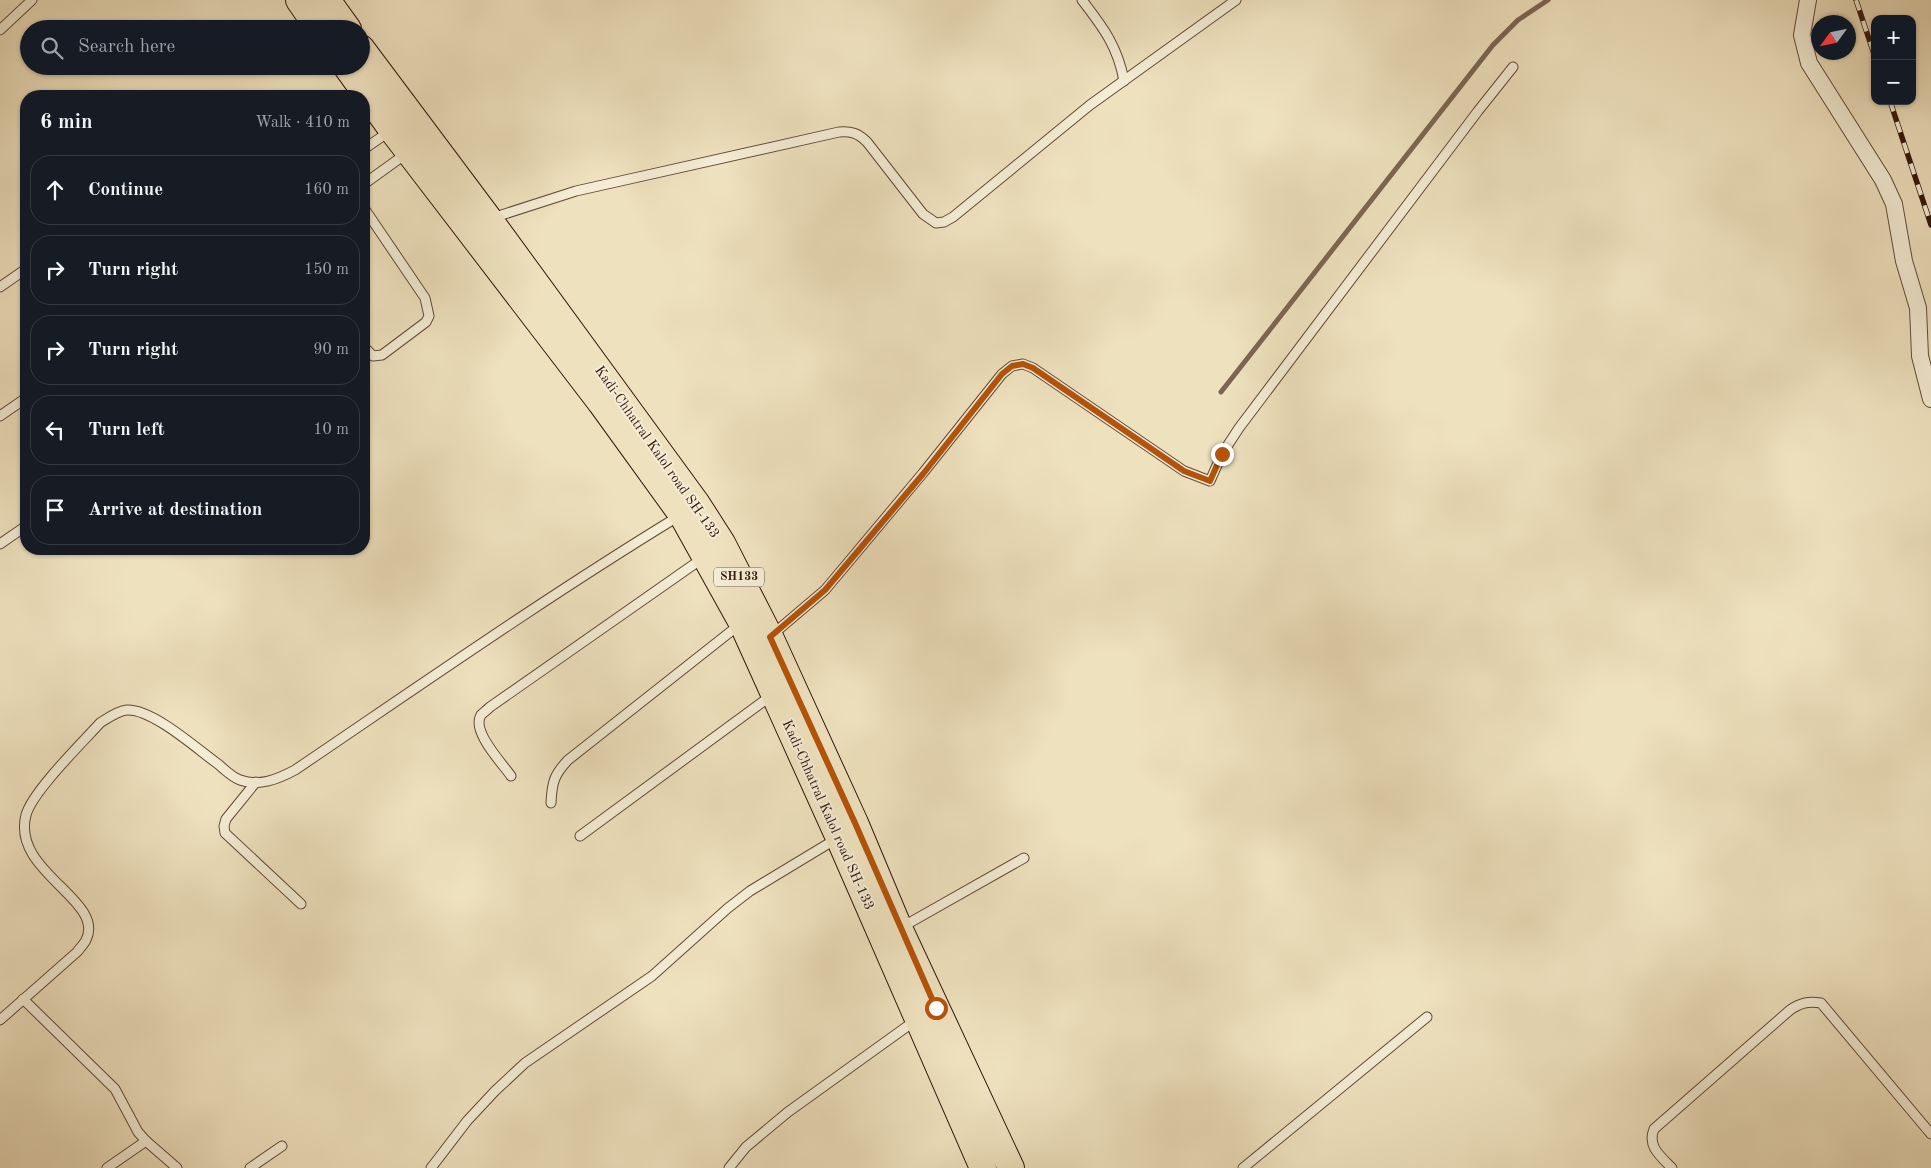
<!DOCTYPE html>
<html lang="en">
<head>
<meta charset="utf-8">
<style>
	body { margin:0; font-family:"Old Standard TT",serif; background:#242831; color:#f1f3f6 }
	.controls { position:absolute; right:15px; top:15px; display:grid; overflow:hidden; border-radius:10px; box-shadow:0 1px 4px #0004 }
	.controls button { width:45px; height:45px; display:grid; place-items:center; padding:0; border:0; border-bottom:1px solid #363941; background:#171b24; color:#f1f3f6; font:25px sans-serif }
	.compass { position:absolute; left:1811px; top:15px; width:45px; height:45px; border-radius:50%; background:#171b24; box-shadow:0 1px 4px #0004; rotate:237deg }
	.stop { position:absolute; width:15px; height:15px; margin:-11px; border:4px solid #b45309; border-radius:50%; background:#fff }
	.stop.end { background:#b45309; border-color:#fff; box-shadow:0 1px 5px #0008 }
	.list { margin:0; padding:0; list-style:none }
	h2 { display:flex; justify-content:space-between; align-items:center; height:65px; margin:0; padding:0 20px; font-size:21px }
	h2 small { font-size:16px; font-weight:400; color:#9ea1a6 }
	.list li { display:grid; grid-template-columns:32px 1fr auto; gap:15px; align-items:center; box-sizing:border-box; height:70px; margin:0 10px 10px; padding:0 10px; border:1px solid #363941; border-radius:20px }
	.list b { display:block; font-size:19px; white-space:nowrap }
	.list em { font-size:16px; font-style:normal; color:#9ea1a6 }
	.icon { flex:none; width:28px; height:28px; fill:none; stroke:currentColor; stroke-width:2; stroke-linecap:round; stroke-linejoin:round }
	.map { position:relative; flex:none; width:1931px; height:1168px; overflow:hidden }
	.search { position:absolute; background:#171b24; box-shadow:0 1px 4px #0004; left:20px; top:20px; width:350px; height:55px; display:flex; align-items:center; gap:12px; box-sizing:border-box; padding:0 18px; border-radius:28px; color:#9ea1a6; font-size:19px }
	.panel { position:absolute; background:#171b24; box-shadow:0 1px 4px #0004; left:20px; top:90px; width:350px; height:465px; border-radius:20px }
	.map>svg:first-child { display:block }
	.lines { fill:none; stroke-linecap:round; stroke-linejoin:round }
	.stream { stroke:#7c6652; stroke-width:5 }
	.service-casing { stroke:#614938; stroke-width:11 }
	.minor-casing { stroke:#614938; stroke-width:18 }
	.primary-casing { stroke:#32160c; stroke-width:28 }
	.service { stroke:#f4ecd5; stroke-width:9 }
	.minor { stroke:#f4ecd5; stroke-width:16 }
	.primary { stroke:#eee1be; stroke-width:26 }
	.rail-casing { stroke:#32160c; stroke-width:5.5 }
	.rail { stroke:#f4ecd5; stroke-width:4; stroke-dasharray:11; stroke-linecap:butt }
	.route { stroke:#b45309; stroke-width:6 }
	.labels { text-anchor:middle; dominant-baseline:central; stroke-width:4; stroke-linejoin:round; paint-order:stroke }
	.shield { fill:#f4ecd5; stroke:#6c5648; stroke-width:1 }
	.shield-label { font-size:12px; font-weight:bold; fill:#32160c }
	.street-label { font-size:14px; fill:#32160c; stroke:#f4ecd5 }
</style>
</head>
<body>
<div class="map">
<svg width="1931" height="1168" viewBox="0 0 1931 1168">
	<rect width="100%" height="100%" fill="#eee1be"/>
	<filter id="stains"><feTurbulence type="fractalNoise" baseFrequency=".004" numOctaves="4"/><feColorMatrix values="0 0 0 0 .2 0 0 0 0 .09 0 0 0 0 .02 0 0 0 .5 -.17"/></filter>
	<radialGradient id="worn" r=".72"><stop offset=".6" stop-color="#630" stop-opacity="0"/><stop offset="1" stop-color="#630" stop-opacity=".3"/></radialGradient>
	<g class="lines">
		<path class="stream" d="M1221,392L1493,45L1518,20L1548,0"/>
		<defs>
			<g id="service">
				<path d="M1082,0C1103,27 1118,47 1124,81"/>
				<path d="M0,30L32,0"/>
				<path d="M364,149L390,131"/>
				<path d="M364,184L407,153"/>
				<path d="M364,208L425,298L429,316L426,322L382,355L373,356L364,347"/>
				<path d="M492,218L576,191L839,132C851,131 858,133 867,142L923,214L936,223L944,222L953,217L1090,105L1236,0"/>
				<path d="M0,287L26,269"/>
				<path d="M0,416L26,398"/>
				<path d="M0,544L26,526"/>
				<path d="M772,635L825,590L923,473L1002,374L1012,366L1023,364L1033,368L1184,471L1210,481L1222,454L1239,428L1478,111L1513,67"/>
				<path d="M511,776C502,763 471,731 481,715C483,713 487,710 490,707L703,558"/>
				<path d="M256,782L226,819L224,826L225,833L301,904"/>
				<path d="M551,803C552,782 554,775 568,760L739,625"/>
				<path d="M580,836L772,695"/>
				<path d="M902,927L1024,858"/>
				<path d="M23,999L115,1089L138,1132L146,1141L177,1168"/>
				<path d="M0,1020L77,952C80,948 84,944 86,940C106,900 11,872 26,815C32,792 82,743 100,723C108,718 117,711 127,710C153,709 197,749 218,764C224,769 232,777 240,780C259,787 278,779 295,770C422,684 548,596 679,516"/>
				<path d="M107,1168L146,1141"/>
				<path d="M250,1168L282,1146"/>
				<path d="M431,1168L467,1121L495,1091L525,1063L652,976L728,908L750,891L836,839"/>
				<path d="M729,1168L746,1147L788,1112L916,1020"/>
				<path d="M1243,1168L1427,1017"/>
				<path d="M1672,1168C1660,1156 1647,1146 1654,1129L1790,1010C1800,1003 1808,1001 1821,1003L1931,1134"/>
			</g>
			<path id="minor" d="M1808,0L1802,35L1809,63L1883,180L1894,204L1904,261L1918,308L1920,356L1931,399"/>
			<g id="primary">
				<path d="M299,0L319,29"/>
				<path d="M327,0L348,29"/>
				<path d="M361,48L489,219L697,504L722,543L770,637L855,823L899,928L1011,1168"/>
				<path d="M346,66L392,130L601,403L682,515L742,623L839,838L983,1168"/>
			</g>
		</defs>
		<use href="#service" class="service-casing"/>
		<use href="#minor" class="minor-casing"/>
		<use href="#primary" class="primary-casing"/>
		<use href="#service" class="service"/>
		<use href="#minor" class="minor"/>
		<use href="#primary" class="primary"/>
		<defs>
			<g id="rail">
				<path d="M1856,0L1875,57"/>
				<path d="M1890,101L1931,225"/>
			</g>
		</defs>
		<use href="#rail" class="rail-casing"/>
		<use href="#rail" class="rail"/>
	</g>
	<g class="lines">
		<path class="route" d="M936,1008L855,823L770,637L825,590L923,474L1002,374L1012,366L1023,364L1033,368L1184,471L1210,481L1222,454"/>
	</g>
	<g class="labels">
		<rect class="shield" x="714" y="567.5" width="50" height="19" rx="4"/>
		<g class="shield-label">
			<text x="739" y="577">SH133</text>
		</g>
		<g class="street-label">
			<text transform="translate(657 452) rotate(55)">Kadi-Chhatral Kalol road SH-133</text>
			<text transform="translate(828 815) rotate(66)">Kadi-Chhatral Kalol road SH-133</text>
		</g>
	</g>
	<rect width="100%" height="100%" filter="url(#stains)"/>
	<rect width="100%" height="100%" fill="url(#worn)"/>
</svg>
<div class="controls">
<button>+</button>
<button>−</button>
</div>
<svg class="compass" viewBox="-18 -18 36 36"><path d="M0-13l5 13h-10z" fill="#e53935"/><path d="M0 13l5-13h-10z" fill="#9ea1a6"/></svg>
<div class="stop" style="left:936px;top:1008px"></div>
<div class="stop end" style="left:1222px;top:454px"></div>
<div class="search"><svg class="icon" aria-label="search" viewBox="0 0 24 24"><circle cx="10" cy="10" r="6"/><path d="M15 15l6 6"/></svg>Search here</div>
<section class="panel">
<h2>6 min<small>Walk · 410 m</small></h2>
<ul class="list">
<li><svg class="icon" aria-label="ahead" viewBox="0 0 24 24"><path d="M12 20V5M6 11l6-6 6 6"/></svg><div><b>Continue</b></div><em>160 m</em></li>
<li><svg class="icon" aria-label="right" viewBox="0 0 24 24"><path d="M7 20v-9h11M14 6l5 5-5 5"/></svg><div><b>Turn right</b></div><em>150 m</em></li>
<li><svg class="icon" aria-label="right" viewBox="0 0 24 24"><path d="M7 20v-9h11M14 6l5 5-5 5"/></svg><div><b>Turn right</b></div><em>90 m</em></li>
<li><svg class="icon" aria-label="left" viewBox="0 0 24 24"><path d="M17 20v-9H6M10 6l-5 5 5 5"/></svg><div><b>Turn left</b></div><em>10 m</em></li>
<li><svg class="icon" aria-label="arrive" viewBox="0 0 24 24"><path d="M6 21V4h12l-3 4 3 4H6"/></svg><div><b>Arrive at destination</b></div></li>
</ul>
</section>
</div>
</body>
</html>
